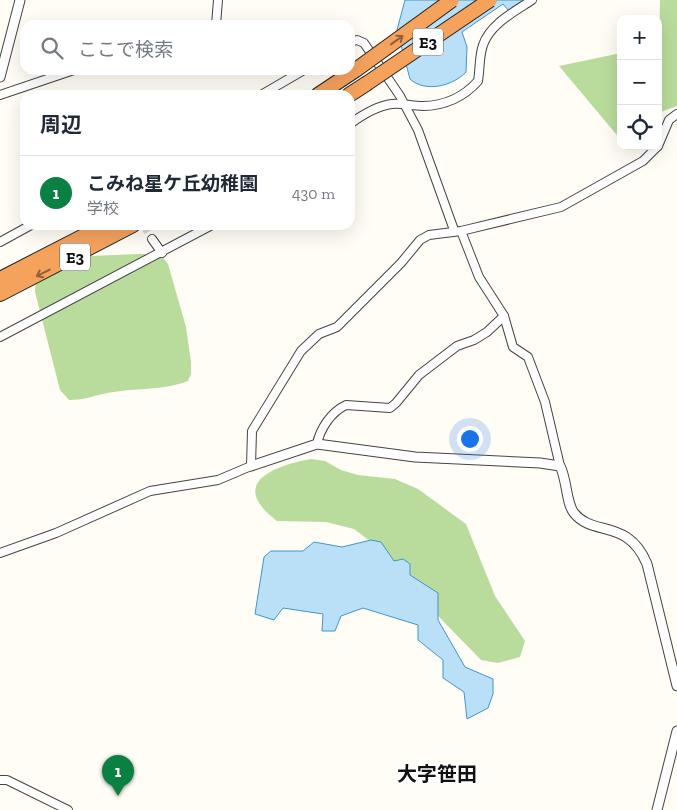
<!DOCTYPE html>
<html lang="ja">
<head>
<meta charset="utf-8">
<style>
	body { margin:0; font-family:"Zilla Slab","Noto Sans JP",serif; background:#f6f6f7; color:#1f2937 }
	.controls { position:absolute; right:15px; top:15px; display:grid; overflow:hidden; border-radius:10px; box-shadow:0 5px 20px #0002 }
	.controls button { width:45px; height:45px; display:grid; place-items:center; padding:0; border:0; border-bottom:1px solid #e0e1e3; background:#fff; color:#1f2937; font:25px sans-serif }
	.you { position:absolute; left:469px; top:438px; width:18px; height:18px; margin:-12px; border:4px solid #fff; border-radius:50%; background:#1a73e8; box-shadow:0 0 0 8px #1a73e833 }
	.badge { display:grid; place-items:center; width:32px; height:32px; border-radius:50%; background:#0b8043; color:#fff; font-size:16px; font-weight:700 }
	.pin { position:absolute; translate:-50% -41px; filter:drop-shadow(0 1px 2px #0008) }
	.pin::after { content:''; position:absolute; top:26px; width:18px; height:15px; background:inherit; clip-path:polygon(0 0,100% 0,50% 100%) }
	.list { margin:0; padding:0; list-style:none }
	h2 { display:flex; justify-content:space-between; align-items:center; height:65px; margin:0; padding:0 20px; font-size:21px }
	h2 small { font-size:16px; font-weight:400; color:#747a83 }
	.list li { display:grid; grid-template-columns:32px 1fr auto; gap:15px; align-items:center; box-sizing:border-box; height:75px; padding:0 20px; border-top:1px solid #e0e1e3 }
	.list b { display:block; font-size:19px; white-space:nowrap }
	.list p { margin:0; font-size:16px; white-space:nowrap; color:#747a83 }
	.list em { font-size:16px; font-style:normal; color:#747a83 }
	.icon { flex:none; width:28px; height:28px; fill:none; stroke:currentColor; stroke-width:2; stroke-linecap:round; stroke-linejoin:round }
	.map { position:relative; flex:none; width:677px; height:810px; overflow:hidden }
	.search { position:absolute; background:#fff; box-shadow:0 5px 20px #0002; left:20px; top:20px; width:335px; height:55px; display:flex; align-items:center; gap:12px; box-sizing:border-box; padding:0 18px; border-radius:15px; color:#747a83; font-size:19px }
	.panel { position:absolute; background:#fff; box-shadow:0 5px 20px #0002; left:20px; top:90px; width:335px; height:140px; border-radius:15px }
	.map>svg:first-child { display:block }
	.forest { fill:#b9dc9c }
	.water { fill:#b9e0f7; stroke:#3f96cf }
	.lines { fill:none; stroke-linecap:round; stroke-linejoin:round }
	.minor-tunnel { stroke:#dbdad3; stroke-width:8; stroke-dasharray:8 4; stroke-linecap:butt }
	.minor-casing { stroke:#444; stroke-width:10 }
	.tertiary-casing { stroke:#444; stroke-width:11 }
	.motorway-casing { stroke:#222; stroke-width:16 }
	.minor { stroke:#fff; stroke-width:8 }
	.tertiary { stroke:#fff; stroke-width:9 }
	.motorway { stroke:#f5a25d; stroke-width:14 }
	.motorway-bridge-casing { stroke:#222; stroke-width:16; stroke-linecap:butt }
	.motorway-bridge { stroke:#f5a25d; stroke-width:14 }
	.oneway { stroke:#8e613b }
	.labels { text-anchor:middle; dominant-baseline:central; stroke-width:5; stroke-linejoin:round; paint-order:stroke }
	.shield { fill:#fff; stroke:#585858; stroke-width:1 }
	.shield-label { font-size:16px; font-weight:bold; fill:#111 }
	.quarter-label { font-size:20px; font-weight:bold; fill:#111; stroke:#fff }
</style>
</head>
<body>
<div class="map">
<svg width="677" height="810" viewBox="0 0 677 810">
	<rect width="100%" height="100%" fill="#fffdf5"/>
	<g class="forest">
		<path d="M660,0H677V106L658,113Z"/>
		<path d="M621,53V140L559,66Z"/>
		<path d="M139,254H160L168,264L186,327L191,362V374L188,381C158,392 132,387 103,394C89,397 83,400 69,400L60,390L35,292L37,267L64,257Z"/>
		<path d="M311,459L325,461L341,470L358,475L395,479L418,489L466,524L495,596L525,641L520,657L498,663L481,660L441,619L379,548L354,529L326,522L277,521C228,484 272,466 311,459Z"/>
	</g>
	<g class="water">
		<path d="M405,0H524L509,11L503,4L462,32L467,47L466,72C453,86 425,93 410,79L397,30Z"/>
		<path d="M371,540L381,542L394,561L403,559L410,564V575L438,593V620L465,667L493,679V694L488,708L467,719L464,692L443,678V660L418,640V625L363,608L341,616L335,631H322L323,614L283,608L274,620L255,614L264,557L271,551H303L314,542L342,547Z"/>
	</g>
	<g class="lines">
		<path class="minor-tunnel" d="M144,225L152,239"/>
		<defs>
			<g id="minor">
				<path d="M216,25L218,0"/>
				<path d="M350,42L357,40L364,43L400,96L418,130L454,230"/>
				<path d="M0,95L74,70"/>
				<path d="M261,95L304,70"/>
				<path d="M350,124C362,115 376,106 392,104C403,103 412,106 423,106C444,106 464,97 478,81C480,70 479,56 483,45C490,24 514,12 532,0"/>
				<path d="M658,146L669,120L677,114"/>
				<path d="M461,231L479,277L504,316L513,347L528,357L545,402L560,466"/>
				<path d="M152,239L162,253"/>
				<path d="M0,242L31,225"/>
				<path d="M0,337L212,225"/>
				<path d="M317,444C320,429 331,412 346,405L390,408L396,403L419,375L457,346L474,340L487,332L504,316"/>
				<path d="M0,553L56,533L150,491L218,480L251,466L252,431L301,351L319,334L337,327L401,263L420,240L429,235L461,231L561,207L643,161L658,146"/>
				<path d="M0,780H7L68,810"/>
			</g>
			<g id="tertiary">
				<path d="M0,77L20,0"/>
				<path d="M251,466L317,444L415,457L540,463L560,466C567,479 566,503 574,513C593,537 628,518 647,564L677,686"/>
				<path d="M657,810L677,731"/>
			</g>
			<g id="motorway">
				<path d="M318,95L357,69"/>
				<path d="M349,95L366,84"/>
				<path d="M0,279L105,225"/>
				<path d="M0,294L133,225"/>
			</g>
		</defs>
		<use href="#minor" class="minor-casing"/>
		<use href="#tertiary" class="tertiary-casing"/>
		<use href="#motorway" class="motorway-casing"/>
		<use href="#minor" class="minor"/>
		<use href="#tertiary" class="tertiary"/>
		<use href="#motorway" class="motorway"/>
		<defs>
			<g id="motorway-bridge">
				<path d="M357,69L452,0"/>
				<path d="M366,84L490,0"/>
			</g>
		</defs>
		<use href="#motorway-bridge" class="motorway-bridge-casing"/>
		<use href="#motorway-bridge" class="motorway-bridge"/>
	</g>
	<defs><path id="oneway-shaft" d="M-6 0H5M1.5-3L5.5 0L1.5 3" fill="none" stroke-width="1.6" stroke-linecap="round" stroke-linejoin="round" transform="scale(1.25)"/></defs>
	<g class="oneway">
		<use href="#oneway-shaft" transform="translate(397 40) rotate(-36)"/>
		<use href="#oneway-shaft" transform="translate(43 273) rotate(153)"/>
	</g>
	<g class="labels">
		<g class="shield">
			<rect x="413" y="28.5" width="30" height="27" rx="4"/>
			<rect x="60" y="243.5" width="30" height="27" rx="4"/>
		</g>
		<g class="shield-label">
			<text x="428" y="42">E3</text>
			<text x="75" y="257">E3</text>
		</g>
		<g class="quarter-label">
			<text x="437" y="774">大字笹田</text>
		</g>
	</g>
</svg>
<div class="controls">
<button>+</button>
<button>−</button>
<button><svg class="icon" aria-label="locate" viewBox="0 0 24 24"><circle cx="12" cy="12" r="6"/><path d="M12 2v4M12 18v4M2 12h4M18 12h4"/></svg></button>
</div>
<div class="you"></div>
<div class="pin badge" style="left:118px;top:796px">1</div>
<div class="search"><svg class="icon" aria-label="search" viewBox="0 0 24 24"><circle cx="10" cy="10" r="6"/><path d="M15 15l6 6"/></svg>ここで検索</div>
<section class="panel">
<h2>周辺<small></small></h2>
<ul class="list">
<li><span class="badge">1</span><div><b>こみね星ケ丘幼稚園</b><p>学校</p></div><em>430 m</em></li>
</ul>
</section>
</div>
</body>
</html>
